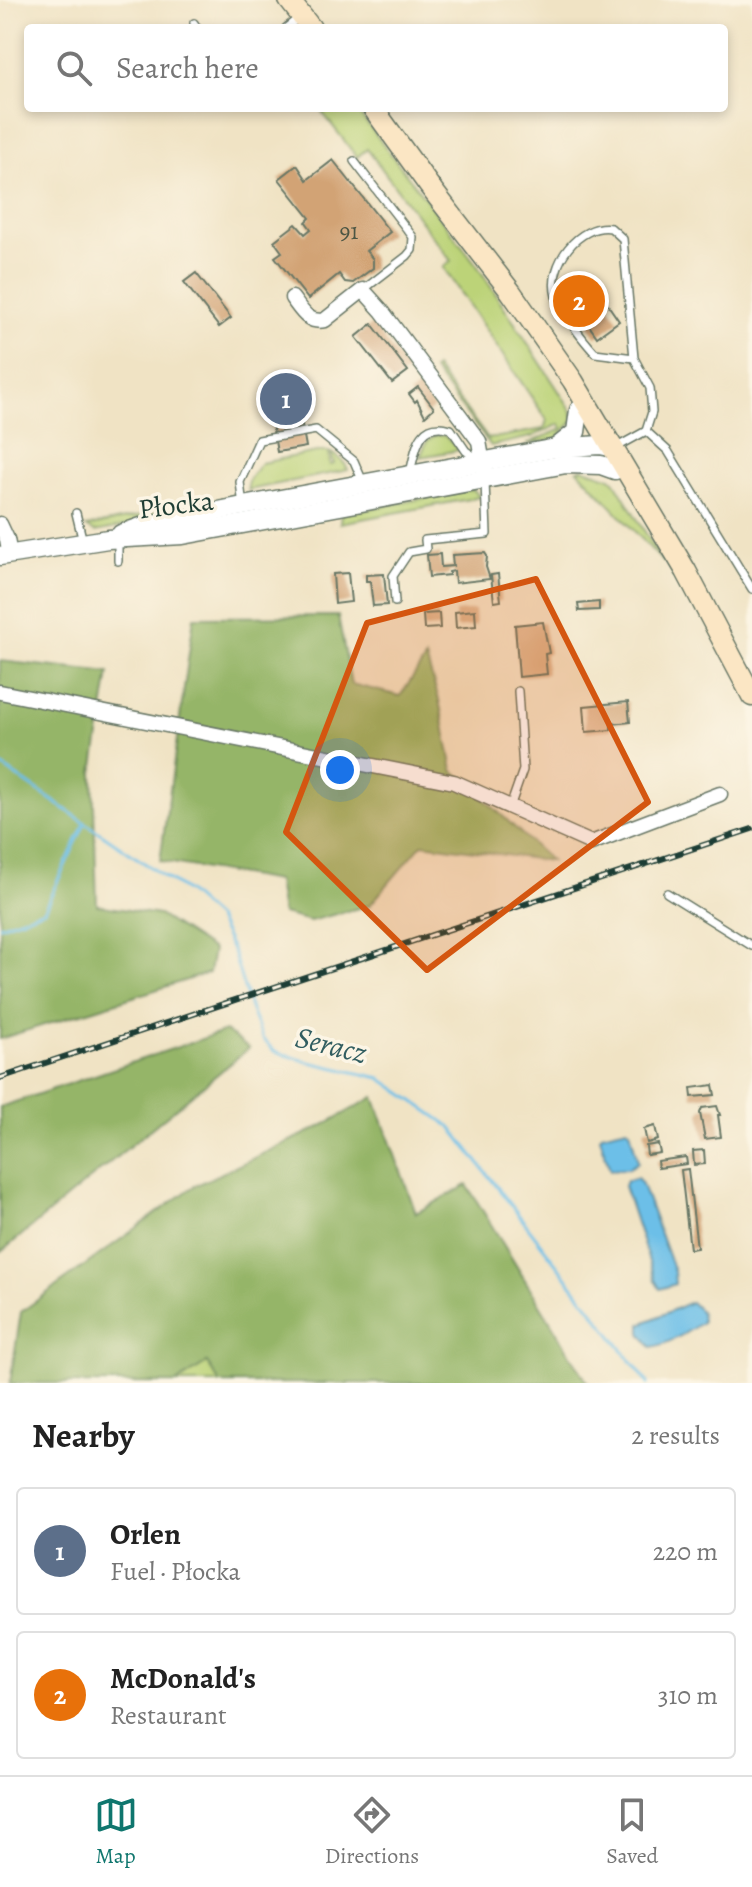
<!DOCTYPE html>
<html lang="en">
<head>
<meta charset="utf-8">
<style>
	body { margin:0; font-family:Alegreya,serif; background:#f6f6f6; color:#222 }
	.you { position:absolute; left:340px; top:770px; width:28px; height:28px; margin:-20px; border:6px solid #fff; border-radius:50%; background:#1a73e8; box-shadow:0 0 0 12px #1a73e833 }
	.badge { display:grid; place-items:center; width:52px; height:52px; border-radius:50%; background:#0f766e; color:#fff; font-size:26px; font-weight:700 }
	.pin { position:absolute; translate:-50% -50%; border:4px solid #fff; box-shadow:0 2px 8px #0006 }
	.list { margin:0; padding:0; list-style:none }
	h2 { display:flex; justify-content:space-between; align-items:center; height:104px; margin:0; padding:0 32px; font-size:34px }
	h2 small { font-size:26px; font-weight:400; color:#767676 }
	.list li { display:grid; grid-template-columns:52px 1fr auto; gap:24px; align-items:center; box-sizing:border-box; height:128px; margin:0 16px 16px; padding:0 16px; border:2px solid #e0e0e0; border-radius:8px }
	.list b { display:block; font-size:30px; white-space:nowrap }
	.list p { margin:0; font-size:26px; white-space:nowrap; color:#767676 }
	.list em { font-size:26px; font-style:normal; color:#767676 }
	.icon { flex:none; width:44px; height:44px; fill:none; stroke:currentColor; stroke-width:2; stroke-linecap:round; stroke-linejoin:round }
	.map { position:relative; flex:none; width:752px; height:1383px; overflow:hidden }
	.search { position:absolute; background:#fff; box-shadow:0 4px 12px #0003; left:24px; right:24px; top:24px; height:88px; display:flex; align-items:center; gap:20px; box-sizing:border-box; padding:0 28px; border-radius:8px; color:#767676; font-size:30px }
	.sheet { height:392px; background:#fff }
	nav { display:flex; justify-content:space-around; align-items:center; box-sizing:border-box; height:112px; border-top:2px solid #e0e0e0; background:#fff; font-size:22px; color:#767676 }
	nav a { display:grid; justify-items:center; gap:4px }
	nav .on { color:#0f766e }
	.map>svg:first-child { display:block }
	.green { fill:#bcd378; stroke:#6e8856; stroke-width:2 }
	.forest { fill:#95b568; stroke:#5a794e; stroke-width:2 }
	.water { fill:#6cbfe8; stroke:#467e8e; stroke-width:2 }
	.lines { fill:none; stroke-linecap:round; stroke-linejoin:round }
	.stream { stroke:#6cbfe8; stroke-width:3 }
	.building { fill:#d2a375 }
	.service-casing { stroke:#687766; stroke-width:10 }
	.minor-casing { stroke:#687766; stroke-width:17 }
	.tertiary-casing { stroke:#687766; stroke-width:21 }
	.secondary-casing { stroke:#687766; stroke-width:23 }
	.service { stroke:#fff; stroke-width:7 }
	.minor { stroke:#fff; stroke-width:14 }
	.tertiary { stroke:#fff; stroke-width:18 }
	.secondary { stroke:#fbe6c4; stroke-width:20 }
	.rail-casing { stroke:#1f3d34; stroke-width:6 }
	.rail { stroke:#fcf5e5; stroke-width:3; stroke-dasharray:9; stroke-linecap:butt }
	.marked { fill:#d45610; fill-opacity:0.2; stroke:#d45610; stroke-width:6; stroke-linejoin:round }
	.labels { text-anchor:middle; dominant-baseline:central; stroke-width:7; stroke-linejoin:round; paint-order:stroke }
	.number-label { font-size:24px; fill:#4c5644 }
	.street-label { font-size:28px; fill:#1f3d34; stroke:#fcf5e5 }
	.water-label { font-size:30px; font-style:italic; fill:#325e61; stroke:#fcf5e5 }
</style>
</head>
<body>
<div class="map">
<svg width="752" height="1383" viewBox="0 0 752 1383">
	<rect width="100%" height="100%" fill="#fcf5e5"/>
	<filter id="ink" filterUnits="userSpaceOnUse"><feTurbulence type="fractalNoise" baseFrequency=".0125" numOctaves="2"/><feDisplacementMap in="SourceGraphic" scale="16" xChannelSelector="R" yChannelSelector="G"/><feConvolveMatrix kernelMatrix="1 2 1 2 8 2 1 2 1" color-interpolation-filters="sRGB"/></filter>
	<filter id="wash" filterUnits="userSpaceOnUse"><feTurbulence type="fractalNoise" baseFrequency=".006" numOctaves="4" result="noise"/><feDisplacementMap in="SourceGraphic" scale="32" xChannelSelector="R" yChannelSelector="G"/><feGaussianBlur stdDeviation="1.8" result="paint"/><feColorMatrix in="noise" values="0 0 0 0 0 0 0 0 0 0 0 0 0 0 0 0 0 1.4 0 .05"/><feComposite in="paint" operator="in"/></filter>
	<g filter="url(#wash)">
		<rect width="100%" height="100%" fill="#f0e3c4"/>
		<g class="green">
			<path d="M319,108H355L476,264L572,411L573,422L555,440L527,444L562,429L560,424L531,437L491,446L433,370L435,368L488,439L544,429L547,420L443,267L451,261L367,149L357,157Z"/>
			<path d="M436,435L445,436L459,450L420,457L427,441Z"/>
			<path d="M317,452H329L330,465L334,464L331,453C339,457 345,462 348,470L248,490V481L261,463Z"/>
			<path d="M582,468L611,478L615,482L663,562L578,470Z"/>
			<path d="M473,489L480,497L340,523L341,514Z"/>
			<path d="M219,500L215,504L143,523L95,532L86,527Z"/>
			<path d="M207,1363L220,1383H176Z"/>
		</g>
		<g class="forest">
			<path d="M338,616L351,684L400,696L426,658L439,700L453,770L551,861L422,844L370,905L310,921L282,914L277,881L160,861L194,617Z"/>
			<path d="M0,661L109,673L93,773L97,905L159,915L213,950L209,973L0,1039Z"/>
			<path d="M225,1031L249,1048L0,1253V1107Z"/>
			<path d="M374,1097L416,1213L467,1185L588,1383H220L207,1363L176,1383H10L21,1312L194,1186L320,1127Z"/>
		</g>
		<g class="water">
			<path d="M627,1128L630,1130L638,1162L628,1169L610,1170L600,1137L602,1134Z"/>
			<path d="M637,1178L641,1182L674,1272L675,1284L660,1289L655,1280L624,1186L626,1181Z"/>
			<path d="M691,1302L701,1312L702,1322C688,1332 668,1345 651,1347L641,1333V1324Z"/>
		</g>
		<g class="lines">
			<g class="stream">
				<path d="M0,765L187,892L217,919L233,952L250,1008L262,1038L274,1051L305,1061L380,1078L451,1127L648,1383"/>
				<path d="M0,926L44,910L85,823"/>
			</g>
		</g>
		<g id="blocks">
			<g class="building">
				<path d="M333,160L390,232L366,251L373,259V268L353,283L345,282L339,274L308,299L275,257L282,252L274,241L296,224L305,234L311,229L306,222L310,218L279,179L297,165L307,180Z"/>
				<path d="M196,273L231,318L219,327L184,282Z"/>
				<path d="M591,280L619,321L597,337L568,295Z"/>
				<path d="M372,324L408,371L392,383L356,337Z"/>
				<path d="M294,383L299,413L279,416L274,386Z"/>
				<path d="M418,387L434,408L425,416L417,400L415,402L409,394Z"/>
				<path d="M301,419L306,447L277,452L272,424Z"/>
				<path d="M485,553L487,556L486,567L490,579L455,583L454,571L449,572V575L429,577L427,555L440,554L441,567L453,566L452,555Z"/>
				<path d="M348,573L351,602L335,604L333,574Z"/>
				<path d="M384,574L387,605L373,606L370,581H366V575Z"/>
				<path d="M498,574L501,601L494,602L491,575Z"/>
				<path d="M599,602V610L579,611L578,604Z"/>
				<path d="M475,610L476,626L456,628L455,612Z"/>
				<path d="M439,613L440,628L424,629L423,614Z"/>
				<path d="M543,622L549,653L545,654L547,674L519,677L515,625Z"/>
				<path d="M628,702L630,722L611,724V730L586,732L584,706Z"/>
				<path d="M713,1085L715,1095L692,1097L691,1088Z"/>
				<path d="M717,1106L720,1115H718L721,1137L705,1139L700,1113L702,1108Z"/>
				<path d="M655,1126L658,1140L647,1143L644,1129Z"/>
				<path d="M658,1144L660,1153L647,1155L646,1146Z"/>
				<path d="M704,1150L705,1164L694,1165L693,1151Z"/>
				<path d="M686,1157L687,1164L658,1168L657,1161Z"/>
				<path d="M688,1169L697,1248L690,1249L681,1170Z"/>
			</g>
		</g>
	</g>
	<g filter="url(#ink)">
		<use href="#blocks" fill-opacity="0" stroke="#687766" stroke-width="2"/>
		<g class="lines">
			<defs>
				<g id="service">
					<path d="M194,23L197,28"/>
					<path d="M286,28L300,17"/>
					<path d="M354,161L413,237L412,250L407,256L363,290"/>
					<path d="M646,431L668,451L752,589"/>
					<path d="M617,447L646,431L652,412L650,388L634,358L623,239L611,228C579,223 547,265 556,296C561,312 584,341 595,353L634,358"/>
					<path d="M410,473C416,449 418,419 451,429L466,451L480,460"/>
					<path d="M243,506L240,482L259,440L316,430L354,461L363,482"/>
					<path d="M76,513L83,542"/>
					<path d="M118,542V561"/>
					<path d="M395,602L393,576L409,552L426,549L425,540L487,534L485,481"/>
					<path d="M510,807L523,770L518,691"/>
					<path d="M667,893L752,946"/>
				</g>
				<g id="minor">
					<path d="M292,298C302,311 308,324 325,320L363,290L382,311L479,441L484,470"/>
					<path d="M0,524L7,539L10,555"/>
					<path d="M0,692L454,782L591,843L720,794"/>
				</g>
				<g id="tertiary">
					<path d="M556,448L576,432L579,410"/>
					<path d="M121,534L144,526L243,506L556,448L600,445L615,448"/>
					<path d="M0,556L108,539L183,535L566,464L601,465L615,470"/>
				</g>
				<g id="secondary">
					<path d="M289,0L311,28"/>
					<path d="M373,108L430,187L511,292L573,381L686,571L752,696"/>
				</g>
			</defs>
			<use href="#service" class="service-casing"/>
			<use href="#minor" class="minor-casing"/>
			<use href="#tertiary" class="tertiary-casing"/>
			<use href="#secondary" class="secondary-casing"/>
			<use href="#service" class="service"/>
			<use href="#minor" class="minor"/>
			<use href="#tertiary" class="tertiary"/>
			<use href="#secondary" class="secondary"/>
			<defs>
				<path id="rail" d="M0,1078L752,829"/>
			</defs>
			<use href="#rail" class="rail-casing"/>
			<use href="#rail" class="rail"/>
		</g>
	</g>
	<path class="marked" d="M536,579L648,802L427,970L286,832L367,623Z"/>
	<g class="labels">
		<g class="number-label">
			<text x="349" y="231">91</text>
		</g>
		<g class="street-label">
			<text transform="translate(176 505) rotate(-7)">Płocka</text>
		</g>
		<g class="water-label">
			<text transform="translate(331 1045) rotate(14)">Seracz</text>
		</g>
	</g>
</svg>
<div class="you"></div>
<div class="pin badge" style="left:286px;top:399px;background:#5c6f8a">1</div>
<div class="pin badge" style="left:579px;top:301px;background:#e8710a">2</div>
<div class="search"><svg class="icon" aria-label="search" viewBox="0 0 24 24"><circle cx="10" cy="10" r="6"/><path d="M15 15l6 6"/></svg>Search here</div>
</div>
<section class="sheet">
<h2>Nearby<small>2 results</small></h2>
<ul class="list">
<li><span class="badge" style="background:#5c6f8a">1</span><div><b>Orlen</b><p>Fuel · Płocka</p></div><em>220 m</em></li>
<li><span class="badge" style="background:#e8710a">2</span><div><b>McDonald's</b><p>Restaurant</p></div><em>310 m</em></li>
</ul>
</section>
<nav>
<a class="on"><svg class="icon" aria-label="map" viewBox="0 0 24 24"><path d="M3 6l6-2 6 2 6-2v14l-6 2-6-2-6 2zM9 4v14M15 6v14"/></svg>Map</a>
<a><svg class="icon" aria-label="directions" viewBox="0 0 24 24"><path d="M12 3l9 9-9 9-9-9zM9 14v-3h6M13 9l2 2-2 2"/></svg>Directions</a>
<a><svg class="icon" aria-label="saved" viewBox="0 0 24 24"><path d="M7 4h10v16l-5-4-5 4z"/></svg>Saved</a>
</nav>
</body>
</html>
